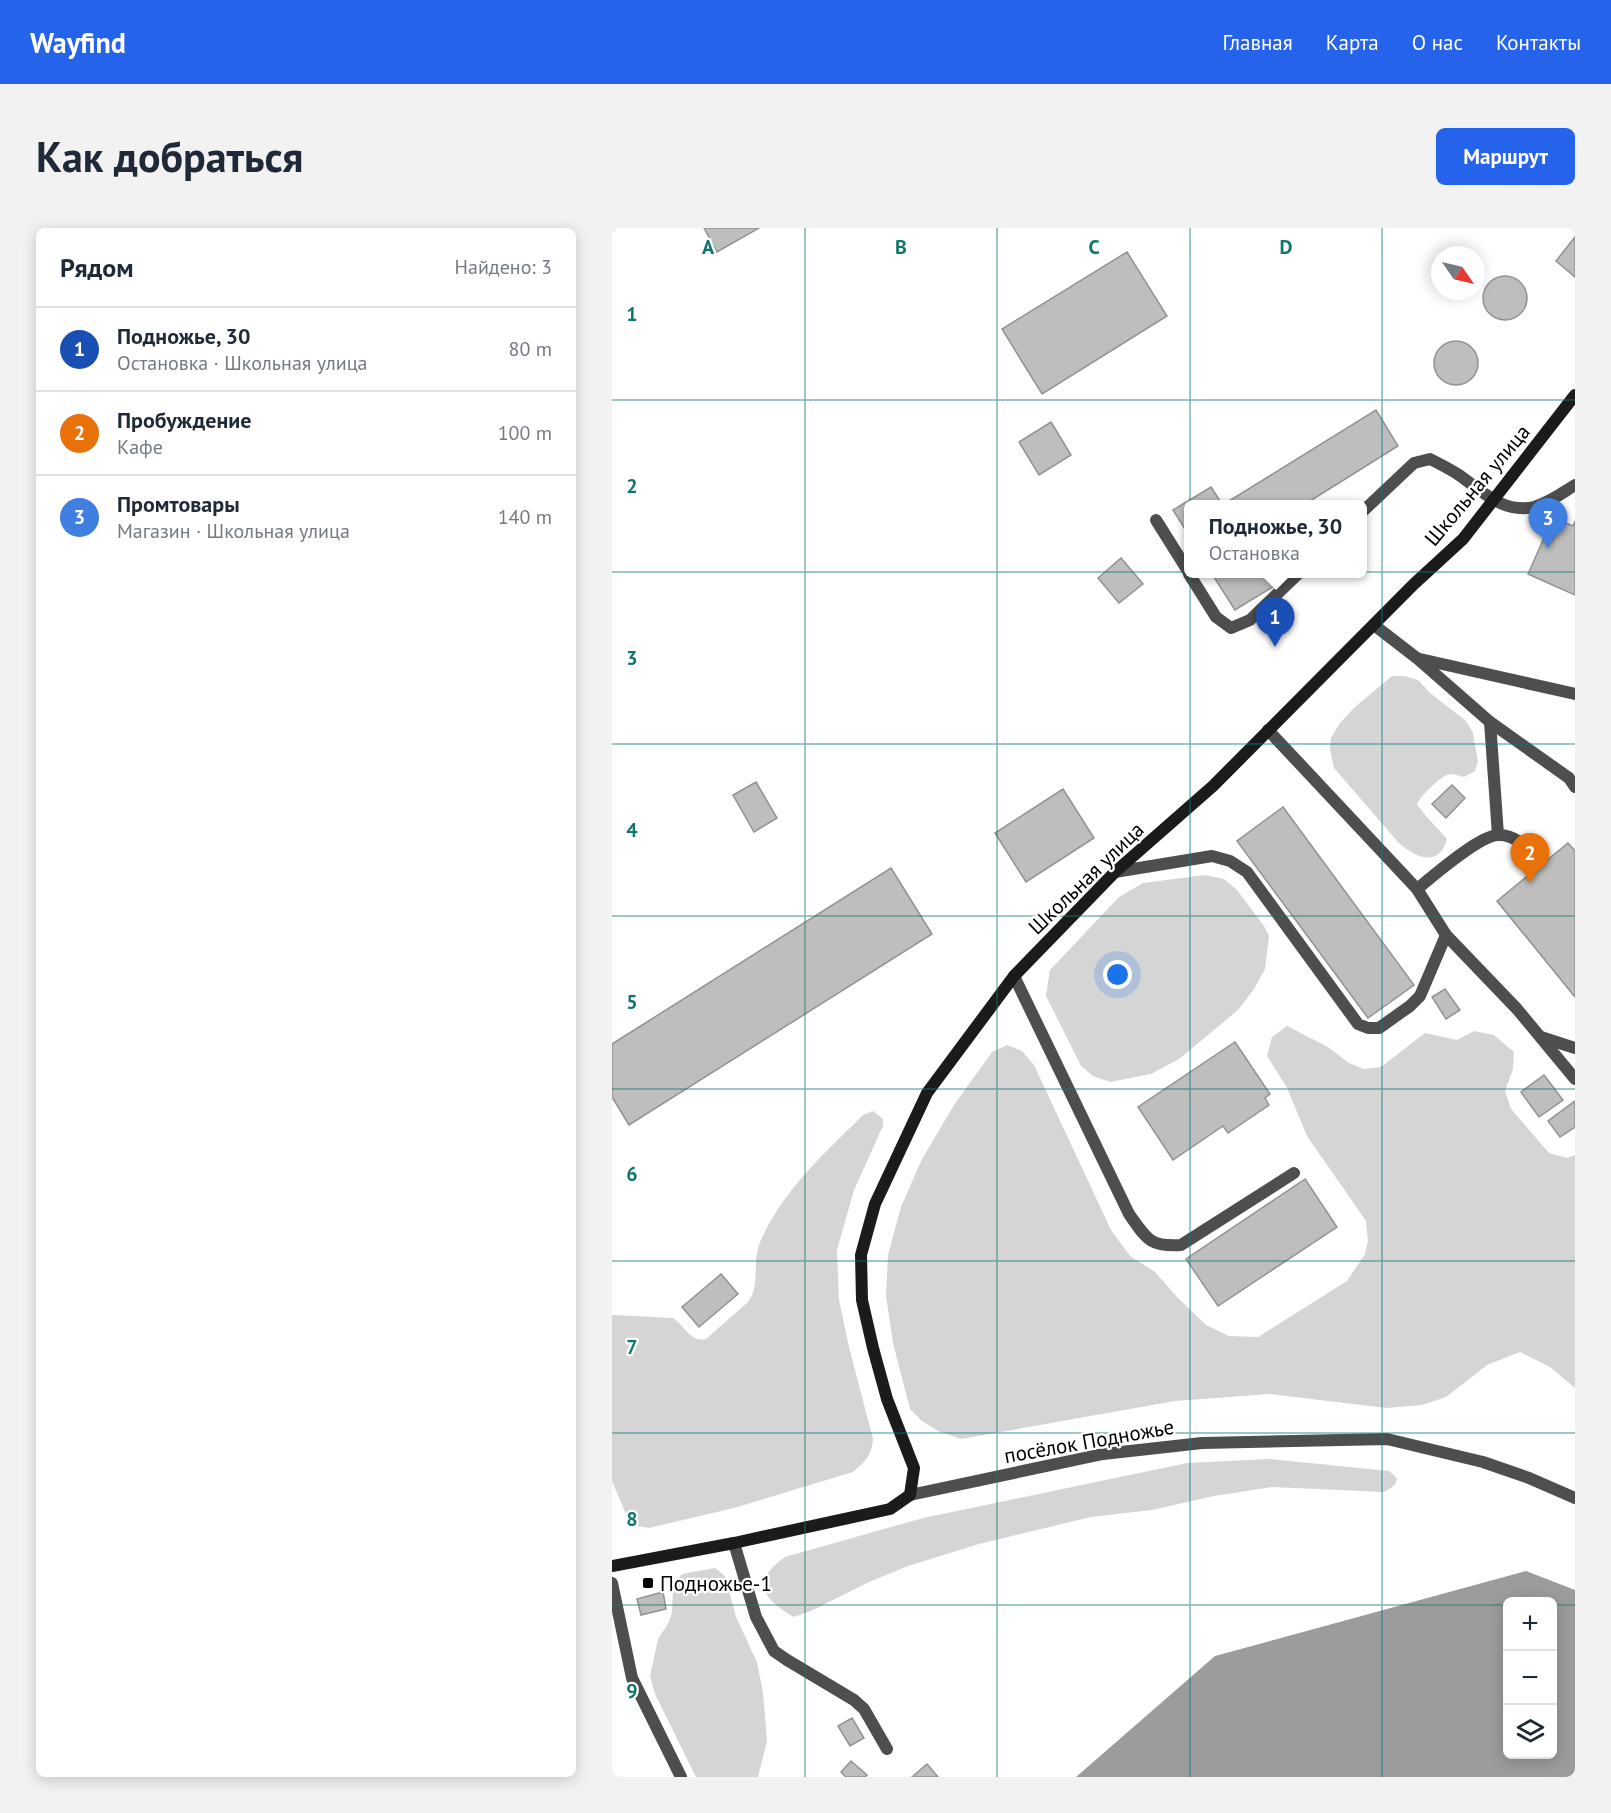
<!DOCTYPE html>
<html lang="ru">
<head>
<meta charset="utf-8">
<style>
	body { margin:0; font-family:"PT Sans",sans-serif; background:#f2f2f3; color:#1f2937 }
	.controls { position:absolute; right:18px; bottom:18px; display:grid; overflow:hidden; border-radius:9px; box-shadow:0 3px 15px #0003 }
	.controls button { width:54px; height:54px; display:grid; place-items:center; padding:0; border:0; border-bottom:2px solid #e0e1e3; background:#fff; color:#1f2937; font:30px sans-serif }
	.compass { position:absolute; left:819px; top:18px; width:54px; height:54px; border-radius:50%; background:#fff; box-shadow:0 3px 15px #0003; rotate:124deg }
	.you { position:absolute; left:506px; top:747px; width:21px; height:21px; margin:-15px; border:4px solid #fff; border-radius:50%; background:#1a73e8; box-shadow:0 0 0 9px #1a73e833 }
	.badge { display:grid; place-items:center; width:39px; height:39px; border-radius:50%; background:#2563eb; color:#fff; font-size:20px; font-weight:700 }
	.pin { position:absolute; translate:-50% -50px; filter:drop-shadow(0 2px 3px #0008) }
	.pin::after { content:''; position:absolute; top:32px; width:21px; height:18px; background:inherit; clip-path:polygon(0 0,100% 0,50% 100%) }
	.popup { position:absolute; left:572px; top:272px; width:183px; height:78px; box-sizing:border-box; display:grid; place-content:center; border-radius:9px; background:#fff; filter:drop-shadow(0 2px 4px #0005); font-size:20px; white-space:nowrap; color:#747a83 }
	.popup b { font-size:22px; color:#1f2937 }
	.popup::after { content:''; position:absolute; left:50%; top:100%; margin-left:-12px; border:12px solid transparent; border-top-color:#fff }
	.list { margin:0; padding:0; list-style:none }
	h2 { display:flex; justify-content:space-between; align-items:center; height:78px; margin:0; padding:0 24px; font-size:26px }
	h2 small { font-size:20px; font-weight:400; color:#747a83 }
	.list li { display:grid; grid-template-columns:39px 1fr auto; gap:18px; align-items:center; box-sizing:border-box; height:84px; padding:0 24px; border-top:2px solid #e0e1e3 }
	.list b { display:block; font-size:22px; white-space:nowrap }
	.list p { margin:0; font-size:20px; white-space:nowrap; color:#747a83 }
	.list em { font-size:20px; font-style:normal; color:#747a83 }
	.icon { flex:none; width:33px; height:33px; fill:none; stroke:currentColor; stroke-width:2; stroke-linecap:round; stroke-linejoin:round }
	.map { position:relative; flex:none; width:963px; height:1549px; overflow:hidden; border-radius:9px }
	header { display:flex; align-items:center; gap:36px; box-sizing:border-box; height:84px; padding:0 30px; background:#2563eb; color:#fff }
	header strong { font-size:28px }
	nav { display:flex; gap:33px; margin-inline-start:auto; font-size:21px }
	.intro { display:flex; align-items:center; justify-content:space-between; box-sizing:border-box; height:144px; padding:0 36px }
	h1 { margin:0; font-size:42px }
	.button { padding:15px 27px; border-radius:9px; background:#2563eb; color:#fff; font-size:21px; font-weight:700 }
	main { display:flex; gap:36px; padding:0 36px }
	aside { flex:1; background:#fff; border-radius:9px; box-shadow:0 3px 15px #0003 }
	.map>svg:first-child { display:block }
	.green { fill:#d5d5d5 }
	.water { fill:#9c9c9c; fill-rule:evenodd }
	.building { fill:#bebebe; stroke:#929292; stroke-width:1.5 }
	.lines { fill:none; stroke-linecap:round; stroke-linejoin:round }
	.lane { stroke:#4e4e4e; stroke-width:12 }
	.street { stroke:#4e4e4e; stroke-width:12 }
	.secondary { stroke:#1b1b1b; stroke-width:12 }
	.grid { fill:none; stroke:#0f766e; stroke-width:1.5; stroke-opacity:0.55 }
	.poi-dot { fill:#000; stroke:#fff; stroke-width:2 }
	.labels { text-anchor:middle; dominant-baseline:central; stroke-width:4.5; stroke-linejoin:round; paint-order:stroke }
	.street-label { font-size:21px; fill:#000; stroke:#fff }
	.poi-label { font-size:21px; fill:#000; stroke:#fff; text-anchor:start }
	.grid-label { font-size:20px; text-anchor:middle; font-weight:bold; fill:#0f766e; stroke:#fff; stroke-width:4.5; stroke-linejoin:round; paint-order:stroke }
</style>
</head>
<body>
<header>
<strong>Wayfind</strong>
<nav><a>Главная</a><a>Карта</a><a>О нас</a><a>Контакты</a></nav>
</header>
<div class="intro"><h1>Как добраться</h1><a class="button">Маршрут</a></div>
<main>
<aside>
<h2>Рядом<small>Найдено: 3</small></h2>
<ul class="list">
<li><span class="badge" style="background:#1a4fb4">1</span><div><b>Подножье, 30</b><p>Остановка · Школьная улица</p></div><em>80 m</em></li>
<li><span class="badge" style="background:#e8710a">2</span><div><b>Пробуждение</b><p>Кафе</p></div><em>100 m</em></li>
<li><span class="badge" style="background:#3f7fe0">3</span><div><b>Промтовары</b><p>Магазин · Школьная улица</p></div><em>140 m</em></li>
</ul>
</aside>
<div class="map">
<svg width="963" height="1549" viewBox="0 0 963 1549">
	<rect width="100%" height="100%" fill="#fff"/>
	<g class="green">
		<path d="M780,448H792L806,452L818,465L854,493L861,505L866,534L863,543L852,549C848,548 842,546 838,546C829,547 809,568 805,576L813,587L835,611C827,641 802,629 786,614L722,540L718,522L719,510L728,495L743,479Z"/>
		<path d="M593,647L612,651L625,662L652,698L657,708L653,741L642,761L626,782L567,831L539,846L498,854L481,848L469,838L434,768L438,742L507,669L531,655Z"/>
		<path d="M675,798L716,819L737,835L752,841L769,839L813,805L845,812L862,803L882,807L902,824L901,841L893,863L899,881L937,925L955,930L963,927V1160L938,1139L908,1124L875,1137L834,1169L810,1177L774,1180L657,1166L563,1173L349,1211L326,1203L310,1193L298,1181L281,1115L274,1068L276,1027L289,979L309,933L342,877L380,824L395,817L410,823L422,837L499,1002L518,1028L543,1044L565,1069L594,1097L617,1108L646,1109L735,1053L753,1026L756,1013L754,993L695,908L675,860L655,828L660,809Z"/>
		<path d="M261,883L271,891V898L242,962L225,1022L227,1072L237,1119L261,1211C260,1227 253,1234 241,1244L122,1280L37,1300L25,1298L16,1291L0,1253V1087L61,1090C73,1098 79,1115 94,1111L136,1074C149,1058 139,1033 149,1012C172,961 212,926 251,887Z"/>
		<path d="M657,1231L777,1243L785,1250L783,1257L772,1264L660,1259L602,1268L540,1282L479,1289L367,1316L296,1338L257,1354L199,1383L182,1389C150,1371 139,1353 173,1329L311,1290L575,1235Z"/>
		<path d="M103,1340L113,1348L124,1389L145,1434L151,1464L155,1513L146,1549H84L43,1466L38,1448L46,1411L57,1394L60,1384L61,1358L64,1353L70,1346Z"/>
	</g>
	<path class="water" d="M914,1343L963,1362V1549H464L603,1428ZM896,1374H940V1526H896Z"/>
	<g class="building">
		<path d="M92,0H147L105,24Z"/>
		<path d="M963,9V49L944,33Z"/>
		<path d="M515,24L555,88L430,166L390,101Z"/>
		<circle cx="893" cy="70" r="22"/>
		<circle cx="844" cy="135" r="22"/>
		<path d="M764,182L786,218L698,273L700,276H612Z"/>
		<path d="M439,194L459,227L427,247L407,214Z"/>
		<path d="M599,259L610,276H576V306L561,282Z"/>
		<path d="M949,293L961,298L963,293V367L916,346L932,310L940,313Z"/>
		<path d="M509,330L531,356L507,375L486,350Z"/>
		<path d="M600,346H664L669,354L623,382Z"/>
		<path d="M144,554L165,590L142,604L121,567Z"/>
		<path d="M840,557L853,570L834,590L820,576Z"/>
		<path d="M451,561L482,610L414,654L383,605Z"/>
		<path d="M671,579L802,757L756,790L625,613Z"/>
		<path d="M956,615L963,623V769L885,673Z"/>
		<path d="M279,640L320,706L17,897L0,869V816Z"/>
		<path d="M833,761L848,782L834,791L820,769Z"/>
		<path d="M623,814L658,866L653,870L657,877L616,905L611,898L561,932L526,879Z"/>
		<path d="M932,847L951,872L927,889L909,864Z"/>
		<path d="M963,873V899L948,909L936,893Z"/>
		<path d="M693,951L725,999L606,1078L574,1031Z"/>
		<path d="M109,1046L126,1066L87,1099L70,1079Z"/>
		<path d="M51,1364L54,1381L29,1387L25,1371Z"/>
		<path d="M240,1490L252,1510L238,1518L226,1498Z"/>
		<path d="M239,1533L255,1547L253,1549H234L229,1544Z"/>
		<path d="M315,1536L326,1549H300Z"/>
	</g>
	<g class="lines">
		<g class="lane">
			<path d="M750,284L802,235L818,231C828,236 838,241 847,247C870,263 891,286 922,279C937,275 950,265 963,257"/>
			<path d="M544,292L576,343"/>
			<path d="M577,346L604,389L619,400L638,392L686,346"/>
			<path d="M762,397L806,431L878,494L957,550L963,559"/>
			<path d="M808,431L963,466"/>
			<path d="M878,494L886,607"/>
			<path d="M656,502L805,661L834,707L905,781L963,851"/>
			<path d="M503,644L600,628L618,633L635,644L746,796L756,800H767L798,778L808,768L834,707"/>
			<path d="M805,661C821,648 869,606 887,607C903,607 913,618 922,628"/>
			<path d="M402,748L517,986C534,1010 537,1019 569,1017L682,945"/>
			<path d="M929,809L963,820"/>
			<path d="M122,1315L144,1389L162,1423L175,1432L242,1472L252,1481L275,1521"/>
			<path d="M0,1355L20,1450L69,1549"/>
		</g>
		<path class="street" d="M298,1267L491,1226L590,1215L775,1211L871,1234L917,1250L963,1270"/>
		<path class="secondary" d="M0,1338L122,1315L278,1281L298,1267L302,1240L275,1171L261,1120L250,1072L249,1027L263,976L315,865L402,748L503,644L601,558L802,356L851,311L963,167"/>
	</g>
	<path class="grid" d="M193,0V1549M385,0V1549M578,0V1549M770,0V1549M0,172H963M0,344H963M0,516H963M0,688H963M0,861H963M0,1033H963M0,1205H963M0,1377H896M940,1377H963"/>
	<rect class="poi-dot" x="30" y="1349" width="12" height="12" rx="3"/>
	<g class="labels">
		<g class="street-label">
			<text transform="translate(865 257) rotate(-50)">Школьная улица</text>
			<text transform="translate(474 650) rotate(-44)">Школьная улица</text>
			<text transform="translate(477 1213) rotate(-10)">посёлок Подножье</text>
		</g>
		<g class="poi-label">
			<text x="48" y="1355">Подножье-1</text>
		</g>
	</g>
	<g class="grid-label">
		<text x="96" y="26">A</text>
		<text x="289" y="26">B</text>
		<text x="482" y="26">C</text>
		<text x="674" y="26">D</text>
		<text x="20" y="93">1</text>
		<text x="20" y="265">2</text>
		<text x="20" y="437">3</text>
		<text x="20" y="609">4</text>
		<text x="20" y="781">5</text>
		<text x="20" y="953">6</text>
		<text x="20" y="1126">7</text>
		<text x="20" y="1298">8</text>
		<text x="20" y="1470">9</text>
	</g>
</svg>
<div class="controls">
<button>+</button>
<button>−</button>
<button><svg class="icon" aria-label="layers" viewBox="0 0 24 24"><path d="M12 4l9 5-9 5-9-5zM3 14l9 5 9-5"/></svg></button>
</div>
<svg class="compass" viewBox="-18 -18 36 36"><path d="M0-13l5 13h-10z" fill="#e53935"/><path d="M0 13l5-13h-10z" fill="#747a83"/></svg>
<div class="you"></div>
<div class="pin badge" style="left:663px;top:419px;background:#1a4fb4">1</div>
<div class="popup"><b>Подножье, 30</b>Остановка</div>
<div class="pin badge" style="left:918px;top:655px;background:#e8710a">2</div>
<div class="pin badge" style="left:936px;top:320px;background:#3f7fe0">3</div>
</div>
</main>
</body>
</html>
